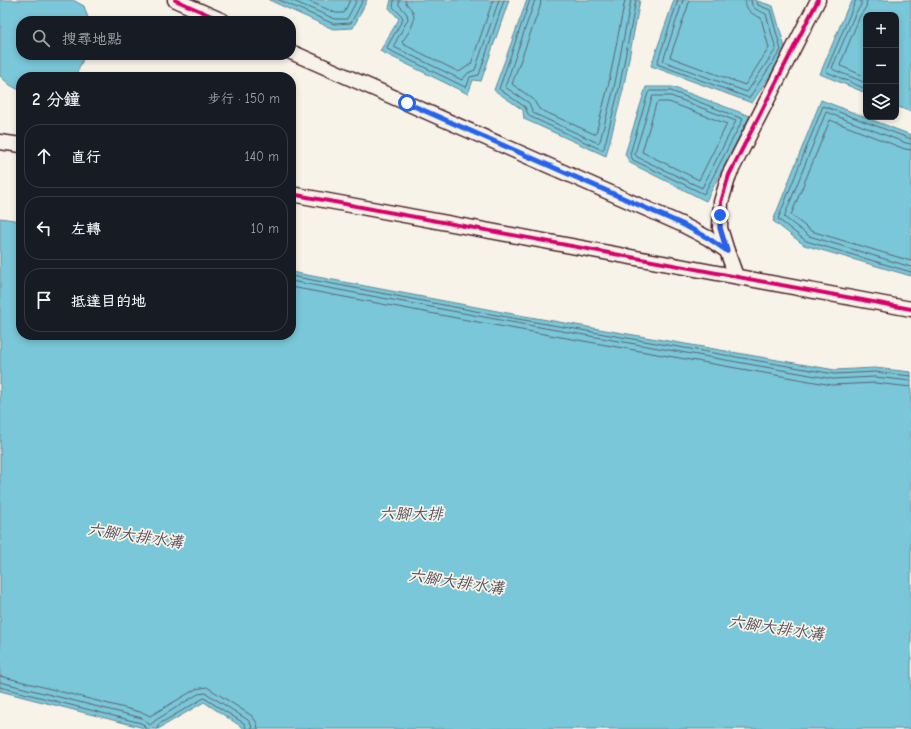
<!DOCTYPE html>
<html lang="zh-TW">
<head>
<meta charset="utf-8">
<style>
	body { margin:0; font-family:"Comic Neue","LXGW WenKai TC",sans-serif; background:#242831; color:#f1f3f6 }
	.controls { position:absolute; right:12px; top:12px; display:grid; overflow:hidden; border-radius:8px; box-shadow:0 2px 6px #0003 }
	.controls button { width:36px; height:36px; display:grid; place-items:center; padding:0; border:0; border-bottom:1px solid #363941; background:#171b24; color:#f1f3f6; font:20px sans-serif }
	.stop { position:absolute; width:12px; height:12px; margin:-9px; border:3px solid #2563eb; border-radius:50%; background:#fff }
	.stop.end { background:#2563eb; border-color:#fff; box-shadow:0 1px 4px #0008 }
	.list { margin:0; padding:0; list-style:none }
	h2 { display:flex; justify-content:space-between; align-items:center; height:52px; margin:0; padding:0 16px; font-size:17px }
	h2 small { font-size:13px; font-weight:400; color:#9ea1a6 }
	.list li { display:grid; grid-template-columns:26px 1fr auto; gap:12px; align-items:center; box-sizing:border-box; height:64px; margin:0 8px 8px; padding:0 8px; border:1px solid #363941; border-radius:16px }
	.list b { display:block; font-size:15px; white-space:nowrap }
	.list em { font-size:13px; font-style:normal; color:#9ea1a6 }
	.icon { flex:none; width:22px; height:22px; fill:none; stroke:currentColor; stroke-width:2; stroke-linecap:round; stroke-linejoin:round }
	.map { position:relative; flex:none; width:911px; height:729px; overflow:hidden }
	.search { position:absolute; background:#171b24; box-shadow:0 2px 6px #0003; left:16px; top:16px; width:280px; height:44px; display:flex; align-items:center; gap:10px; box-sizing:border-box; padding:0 14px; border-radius:16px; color:#9ea1a6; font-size:15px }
	.panel { position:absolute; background:#171b24; box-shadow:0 2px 6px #0003; left:16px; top:72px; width:280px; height:268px; border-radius:16px }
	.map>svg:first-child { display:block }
	.water { fill:#79c7d8; stroke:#668493 }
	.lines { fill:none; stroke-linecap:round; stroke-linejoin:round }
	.shore { stroke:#5d6270; stroke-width:1 }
	.street-casing { stroke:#4a1f2b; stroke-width:17 }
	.street { stroke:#f7f3e8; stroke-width:14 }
	.cycleway-casing { stroke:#f7f3e8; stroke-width:6 }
	.cycleway { stroke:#d6006c; stroke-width:4 }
	.route { stroke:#2563eb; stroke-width:5 }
	.labels { text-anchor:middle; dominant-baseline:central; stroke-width:3.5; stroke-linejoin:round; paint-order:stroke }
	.water-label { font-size:16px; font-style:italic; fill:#58515f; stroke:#f7f3e8 }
</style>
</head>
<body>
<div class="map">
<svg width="911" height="729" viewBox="0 0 911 729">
	<rect width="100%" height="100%" fill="#f7f3e8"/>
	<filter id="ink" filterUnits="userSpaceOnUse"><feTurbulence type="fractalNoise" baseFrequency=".025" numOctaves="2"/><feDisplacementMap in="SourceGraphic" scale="8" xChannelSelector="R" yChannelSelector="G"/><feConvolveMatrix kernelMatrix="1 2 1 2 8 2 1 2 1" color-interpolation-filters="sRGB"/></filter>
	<g filter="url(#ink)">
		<g class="water">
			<path d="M0,0H73L84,6L89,21H21V55H85L75,77H21V91L10,85L0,76Z"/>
			<path d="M269,0H367L353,28L333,29Z"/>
			<path d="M391,0H509L481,81L473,80L468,94L380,51L399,19L389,8Z"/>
			<path d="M527,0H640L623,90L606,156L524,119L523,110L494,90Z"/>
			<path d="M674,0H754L773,6L786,51L752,103L651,66Z"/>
			<path d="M853,0H911V112L896,106V15H866V93L820,74L847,9Z"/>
			<path d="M646,87H672L750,116L706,201L630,163L625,154Z"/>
			<path d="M821,100L911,135V276L804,245L773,221Z"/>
			<path d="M0,218L21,221V335H291V272L513,314L835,370L875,368L911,372V729H245L204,702L158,729H148L0,691Z"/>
		</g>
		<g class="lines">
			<g class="shore">
				<path d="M279,0L334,24L351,23L363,0"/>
				<path d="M291,0L335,19H347L357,0"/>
				<path d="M306,0L336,13H344L350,0"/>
				<path d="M394,0L393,7L402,16L403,19L387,47V49L465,87L467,86L470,77L479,75L504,0"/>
				<path d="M399,0V5L407,14L408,19L394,45V47L462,80L468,73L475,70L499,0"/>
				<path d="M405,0C406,5 409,6 412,10C418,22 408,33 402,42L403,44L459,72L471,64L493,0"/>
				<path d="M530,0L499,89L525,107L529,116L602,150L604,148L619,89L636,0"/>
				<path d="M535,0L505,87L529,103L533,113L598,143L600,141L614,88L631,0"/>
				<path d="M541,0L540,7L512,84L533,99L539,109L594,134L596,133L608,87L625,0"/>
				<path d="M678,0L657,64L749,98L781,50L770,10L758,5L756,0"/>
				<path d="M683,0L663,61L747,92L776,49L766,14C759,10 751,10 751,0"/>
				<path d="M689,0L688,6L670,57L745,85L769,48L761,18C752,14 746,11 745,0"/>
				<path d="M856,0L826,71L827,72L866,89"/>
				<path d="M861,0V5L855,14L832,68L834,70L866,83"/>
				<path d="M866,77L841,66L840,65L860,16L866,7L867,0"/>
				<path d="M650,91H671L743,119L704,194L633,160L630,154L648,93Z"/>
				<path d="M653,96H671L736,121L702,188L637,157L635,154Z"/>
				<path d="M658,102H669L727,124L699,180L642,152L656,104Z"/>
				<path d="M911,139L823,106L778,219L806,241L911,272"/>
				<path d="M911,144L906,143L826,112L784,217L809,236L911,267"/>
				<path d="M911,150L905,149L830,120L791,215L811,231L911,261"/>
				<path d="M291,276L512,318L834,374L875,372L911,376"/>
				<path d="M291,281L511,322L833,379L875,377L911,381"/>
				<path d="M291,287L510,328L832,385L875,383L911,387"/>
				<path d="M0,676L144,713L150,716L196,689L207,687L252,716L257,723L258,729"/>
				<path d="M0,682L142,718L150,725L156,720L198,694L206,693L248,720L251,724L252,729"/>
				<path d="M0,687L141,723L144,725L145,729"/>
				<path d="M157,729L159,724L204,698L245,724L246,729"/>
			</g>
			<defs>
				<g id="street">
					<path d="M175,0L223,21"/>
					<path d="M291,52L681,224L708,238L727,251L736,276"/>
					<path d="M0,142L21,145"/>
					<path d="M291,194L911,309"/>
					<path d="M727,251L720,228L721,202L729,175L818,0"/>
				</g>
			</defs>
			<use href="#street" class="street-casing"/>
			<use href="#street" class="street"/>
			<defs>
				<g id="cycleway">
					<path d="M175,0L223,21"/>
					<path d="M291,194L911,309"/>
					<path d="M727,251L720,228L721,202L729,175L818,0"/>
				</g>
			</defs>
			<use href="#cycleway" class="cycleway-casing"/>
			<use href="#cycleway" class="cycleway"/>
		</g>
	</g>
	<g class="lines" filter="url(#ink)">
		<path class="route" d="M407,103L682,224L708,238L727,251L720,228V215"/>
	</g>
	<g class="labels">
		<g class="water-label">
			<text x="411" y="514">六腳大排</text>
			<text transform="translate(135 536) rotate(8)">六腳大排水溝</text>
			<text transform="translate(456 582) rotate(8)">六腳大排水溝</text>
			<text transform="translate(776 628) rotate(8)">六腳大排水溝</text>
		</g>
	</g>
</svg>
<div class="controls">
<button>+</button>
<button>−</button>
<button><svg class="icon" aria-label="layers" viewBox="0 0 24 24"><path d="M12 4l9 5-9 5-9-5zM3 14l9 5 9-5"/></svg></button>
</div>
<div class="stop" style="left:407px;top:103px"></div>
<div class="stop end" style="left:720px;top:215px"></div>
<div class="search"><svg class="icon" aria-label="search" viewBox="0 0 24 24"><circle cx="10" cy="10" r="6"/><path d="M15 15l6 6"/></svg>搜尋地點</div>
<section class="panel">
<h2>2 分鐘<small>步行 · 150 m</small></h2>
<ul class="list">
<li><svg class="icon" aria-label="ahead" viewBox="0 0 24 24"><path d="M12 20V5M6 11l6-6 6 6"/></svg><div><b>直行</b></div><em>140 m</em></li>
<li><svg class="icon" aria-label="left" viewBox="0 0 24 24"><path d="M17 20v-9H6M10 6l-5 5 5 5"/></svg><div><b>左轉</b></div><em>10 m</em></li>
<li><svg class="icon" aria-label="arrive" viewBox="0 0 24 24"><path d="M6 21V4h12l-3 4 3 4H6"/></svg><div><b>抵達目的地</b></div></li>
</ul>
</section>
</div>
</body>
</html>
